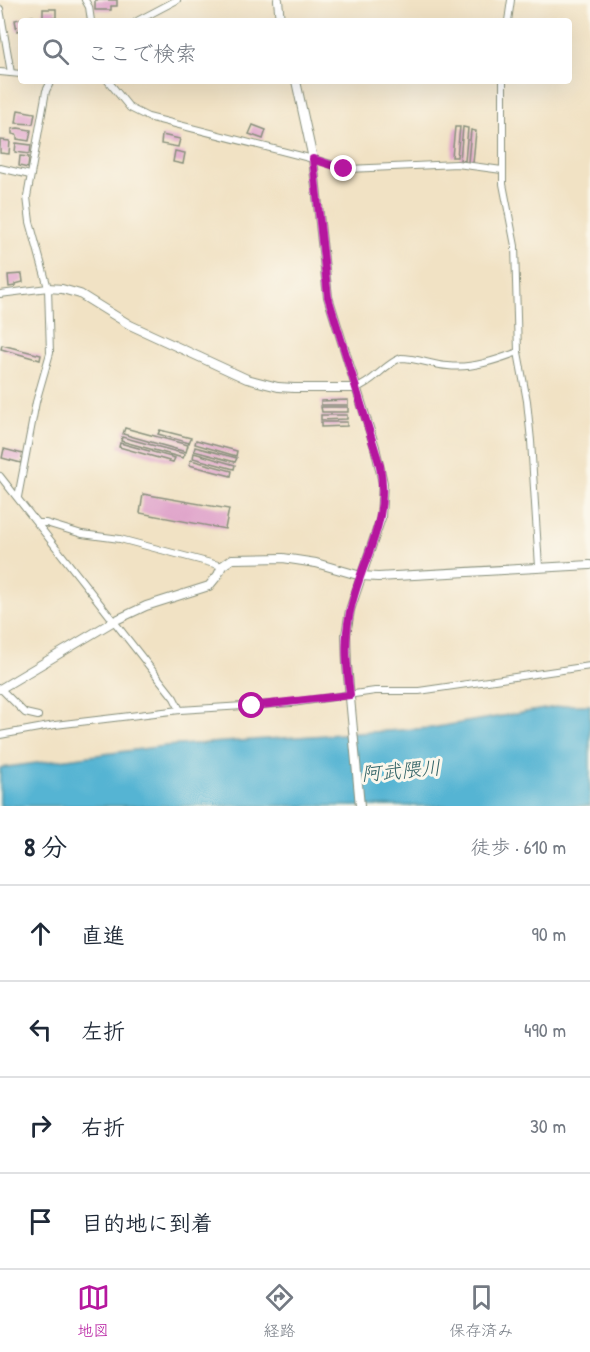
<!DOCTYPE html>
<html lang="ja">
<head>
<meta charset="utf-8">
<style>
	body { margin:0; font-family:"Patrick Hand","Klee One",sans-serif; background:#f2f2f3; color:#1f2937 }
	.stop { position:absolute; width:18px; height:18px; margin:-14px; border:4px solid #b5179e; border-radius:50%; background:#fff }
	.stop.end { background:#b5179e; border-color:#fff; box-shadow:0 2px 6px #0008 }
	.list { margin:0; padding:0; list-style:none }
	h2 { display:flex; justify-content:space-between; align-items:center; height:78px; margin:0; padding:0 24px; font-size:26px }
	h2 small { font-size:20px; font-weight:400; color:#747a83 }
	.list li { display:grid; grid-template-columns:39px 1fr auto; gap:18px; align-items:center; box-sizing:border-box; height:96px; padding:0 24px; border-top:2px solid #e0e1e3 }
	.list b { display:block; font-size:22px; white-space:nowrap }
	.list em { font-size:20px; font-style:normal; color:#747a83 }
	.icon { flex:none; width:33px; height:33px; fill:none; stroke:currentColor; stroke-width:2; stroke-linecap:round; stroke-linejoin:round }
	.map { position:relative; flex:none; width:590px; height:806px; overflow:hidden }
	.search { position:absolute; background:#fff; box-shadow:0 6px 24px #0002; left:18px; right:18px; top:18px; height:66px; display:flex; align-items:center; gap:15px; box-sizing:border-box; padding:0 21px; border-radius:6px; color:#747a83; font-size:22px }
	.sheet { height:462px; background:#fff }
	nav { display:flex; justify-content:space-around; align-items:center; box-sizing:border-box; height:84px; border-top:2px solid #e0e1e3; background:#fff; font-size:16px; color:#747a83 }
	nav a { display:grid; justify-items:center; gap:3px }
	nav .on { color:#b5179e }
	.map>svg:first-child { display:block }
	.water { fill:#55b4d3; stroke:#3a7884; stroke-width:1.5 }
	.building { fill:#e0a5cb }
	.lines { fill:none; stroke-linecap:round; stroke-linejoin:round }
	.minor-casing { stroke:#88907c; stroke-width:8 }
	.tertiary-casing { stroke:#88907c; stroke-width:10 }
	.minor { stroke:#fff; stroke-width:6 }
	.tertiary { stroke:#fff; stroke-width:8 }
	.route { stroke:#b5179e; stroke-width:8 }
	.labels { text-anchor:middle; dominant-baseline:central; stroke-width:6; stroke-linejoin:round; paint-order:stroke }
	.water-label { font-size:20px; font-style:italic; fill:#2f6164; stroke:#fbf7ec }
</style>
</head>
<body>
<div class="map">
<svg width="590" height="806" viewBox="0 0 590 806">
	<rect width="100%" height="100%" fill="#fbf7ec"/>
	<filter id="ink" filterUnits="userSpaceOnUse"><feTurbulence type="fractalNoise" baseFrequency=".0167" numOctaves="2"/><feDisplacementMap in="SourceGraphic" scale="12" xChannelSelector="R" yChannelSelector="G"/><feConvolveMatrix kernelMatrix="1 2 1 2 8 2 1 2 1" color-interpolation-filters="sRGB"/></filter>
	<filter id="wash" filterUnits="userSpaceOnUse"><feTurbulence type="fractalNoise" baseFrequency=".008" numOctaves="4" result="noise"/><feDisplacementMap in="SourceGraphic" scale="24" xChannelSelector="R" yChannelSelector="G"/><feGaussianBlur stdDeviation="1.35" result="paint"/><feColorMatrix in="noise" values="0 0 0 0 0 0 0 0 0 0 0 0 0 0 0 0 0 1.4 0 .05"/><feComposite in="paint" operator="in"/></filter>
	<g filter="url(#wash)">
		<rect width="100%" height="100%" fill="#f1e2c4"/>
		<path class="water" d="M568,705H590V806H0V768L164,746L431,728Z"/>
		<g id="blocks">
			<g class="building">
				<path d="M95,0H117V6H111V10H95Z"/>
				<rect x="43" y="9" width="13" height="9"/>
				<path d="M33,16L34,21H21V30L17,31L15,20Z"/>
				<path d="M18,110L35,113L33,124L16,123Z"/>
				<path d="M253,125L266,130L263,139L249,134Z"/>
				<path d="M455,127H460L457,157H452Z"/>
				<path d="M463,127L468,128L465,161L460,160Z"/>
				<path d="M18,128L31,130L29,141L17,139V135L12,134V129Z"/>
				<path d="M471,130L476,131L473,163L468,162Z"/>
				<path d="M162,135L180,139L178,147L161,144Z"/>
				<path d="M0,140L10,141L9,154L0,153Z"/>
				<path d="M16,143L31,145L30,154L15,152Z"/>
				<path d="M175,151L185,153L183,164L173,162Z"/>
				<path d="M20,156L29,157L28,168L19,166Z"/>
				<path d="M22,274L23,282L15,284V286L9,287L8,275Z"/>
				<path d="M2,345L41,355L40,360L1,349Z"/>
				<path d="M348,400V405H321V401Z"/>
				<path d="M321,407H348V412H322Z"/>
				<path d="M321,415H347V419L321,420Z"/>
				<path d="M321,422H347V426L321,427Z"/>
				<path d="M125,428L188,445L186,452L123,434Z"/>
				<path d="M160,430L191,438L189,443L158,434Z"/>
				<path d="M122,437L185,454L183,458L121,441Z"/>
				<path d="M196,440L237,451L236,456L195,444Z"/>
				<path d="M120,443L175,458L173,462L119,447Z"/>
				<path d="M195,447L237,458L235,462L194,451Z"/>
				<path d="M4,449L23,454L21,463L2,458Z"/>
				<path d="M194,453L235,465L234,469L193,458Z"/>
				<path d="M191,460L232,471L231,476L189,465Z"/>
				<path d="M143,494L229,509L225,529L140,513Z"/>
			</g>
		</g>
	</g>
	<g filter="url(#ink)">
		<use href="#blocks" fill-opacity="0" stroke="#88907c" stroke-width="1.5"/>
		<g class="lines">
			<defs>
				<g id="minor">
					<path d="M85,0L89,7L91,21"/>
					<path d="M0,9L11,73"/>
					<path d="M137,21L177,0"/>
					<path d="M508,21L511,0"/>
					<path d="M0,72L21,74"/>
					<path d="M108,81L130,108L148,117L313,159L349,169L457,164L502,170"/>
					<path d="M503,81V184L515,246L518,352L527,401L531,441L539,567"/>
					<path d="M0,168L30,175"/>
					<path d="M0,294L48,288L30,222L27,197L46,91L51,81"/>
					<path d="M356,388C374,382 383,365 401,358C417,358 432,365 448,366C471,369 497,360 518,352"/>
					<path d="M0,476L174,698L180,710"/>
					<path d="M18,497L36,402L50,353L48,288"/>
					<path d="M38,523H46L82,534L120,539L222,566"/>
					<path d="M0,688L25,713L38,716"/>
					<path d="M0,735L55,725L180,710L292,703L375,691H419L590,666"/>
				</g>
				<g id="tertiary">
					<path d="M278,0L280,21"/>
					<path d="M296,81L313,159L328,297L375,447L383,483L381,518L350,610L346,635L347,665L360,806"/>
					<path d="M48,288L62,289L80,294L130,325L247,379L278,387L294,388H356"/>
					<path d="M0,689L114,621L146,606L209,586L218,575L222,566L232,559L283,558L316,563L361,576L378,577L590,565"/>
				</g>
			</defs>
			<use href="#minor" class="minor-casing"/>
			<use href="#tertiary" class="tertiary-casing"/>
			<use href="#minor" class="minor"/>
			<use href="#tertiary" class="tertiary"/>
		</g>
	</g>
	<g class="lines" filter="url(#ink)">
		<path class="route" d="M252,706L350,695C347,669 344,642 349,617C359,560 391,528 380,466L328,297L313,159L344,169"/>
	</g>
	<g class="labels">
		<g class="water-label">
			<text transform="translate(401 770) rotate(-5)">阿武隈川</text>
		</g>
	</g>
</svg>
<div class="stop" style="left:252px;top:706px"></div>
<div class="stop end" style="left:344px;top:169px"></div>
<div class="search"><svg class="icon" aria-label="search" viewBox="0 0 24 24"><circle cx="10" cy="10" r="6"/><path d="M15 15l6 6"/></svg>ここで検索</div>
</div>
<section class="sheet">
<h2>8 分<small>徒歩 · 610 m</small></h2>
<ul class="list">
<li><svg class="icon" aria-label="ahead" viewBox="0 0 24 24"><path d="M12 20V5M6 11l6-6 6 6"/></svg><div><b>直進</b></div><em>90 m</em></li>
<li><svg class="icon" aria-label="left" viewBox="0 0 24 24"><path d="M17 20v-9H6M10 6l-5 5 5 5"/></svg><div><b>左折</b></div><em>490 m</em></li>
<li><svg class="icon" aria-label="right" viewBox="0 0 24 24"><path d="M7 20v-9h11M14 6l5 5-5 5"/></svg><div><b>右折</b></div><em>30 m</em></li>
<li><svg class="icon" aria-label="arrive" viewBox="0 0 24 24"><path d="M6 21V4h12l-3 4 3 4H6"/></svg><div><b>目的地に到着</b></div></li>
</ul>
</section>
<nav>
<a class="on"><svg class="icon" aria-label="map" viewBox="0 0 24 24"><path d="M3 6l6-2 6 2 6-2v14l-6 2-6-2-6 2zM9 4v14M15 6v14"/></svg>地図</a>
<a><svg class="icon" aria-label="directions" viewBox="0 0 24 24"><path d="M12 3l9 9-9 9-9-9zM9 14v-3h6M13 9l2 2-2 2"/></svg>経路</a>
<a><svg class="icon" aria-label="saved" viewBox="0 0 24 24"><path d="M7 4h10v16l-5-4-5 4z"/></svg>保存済み</a>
</nav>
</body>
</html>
